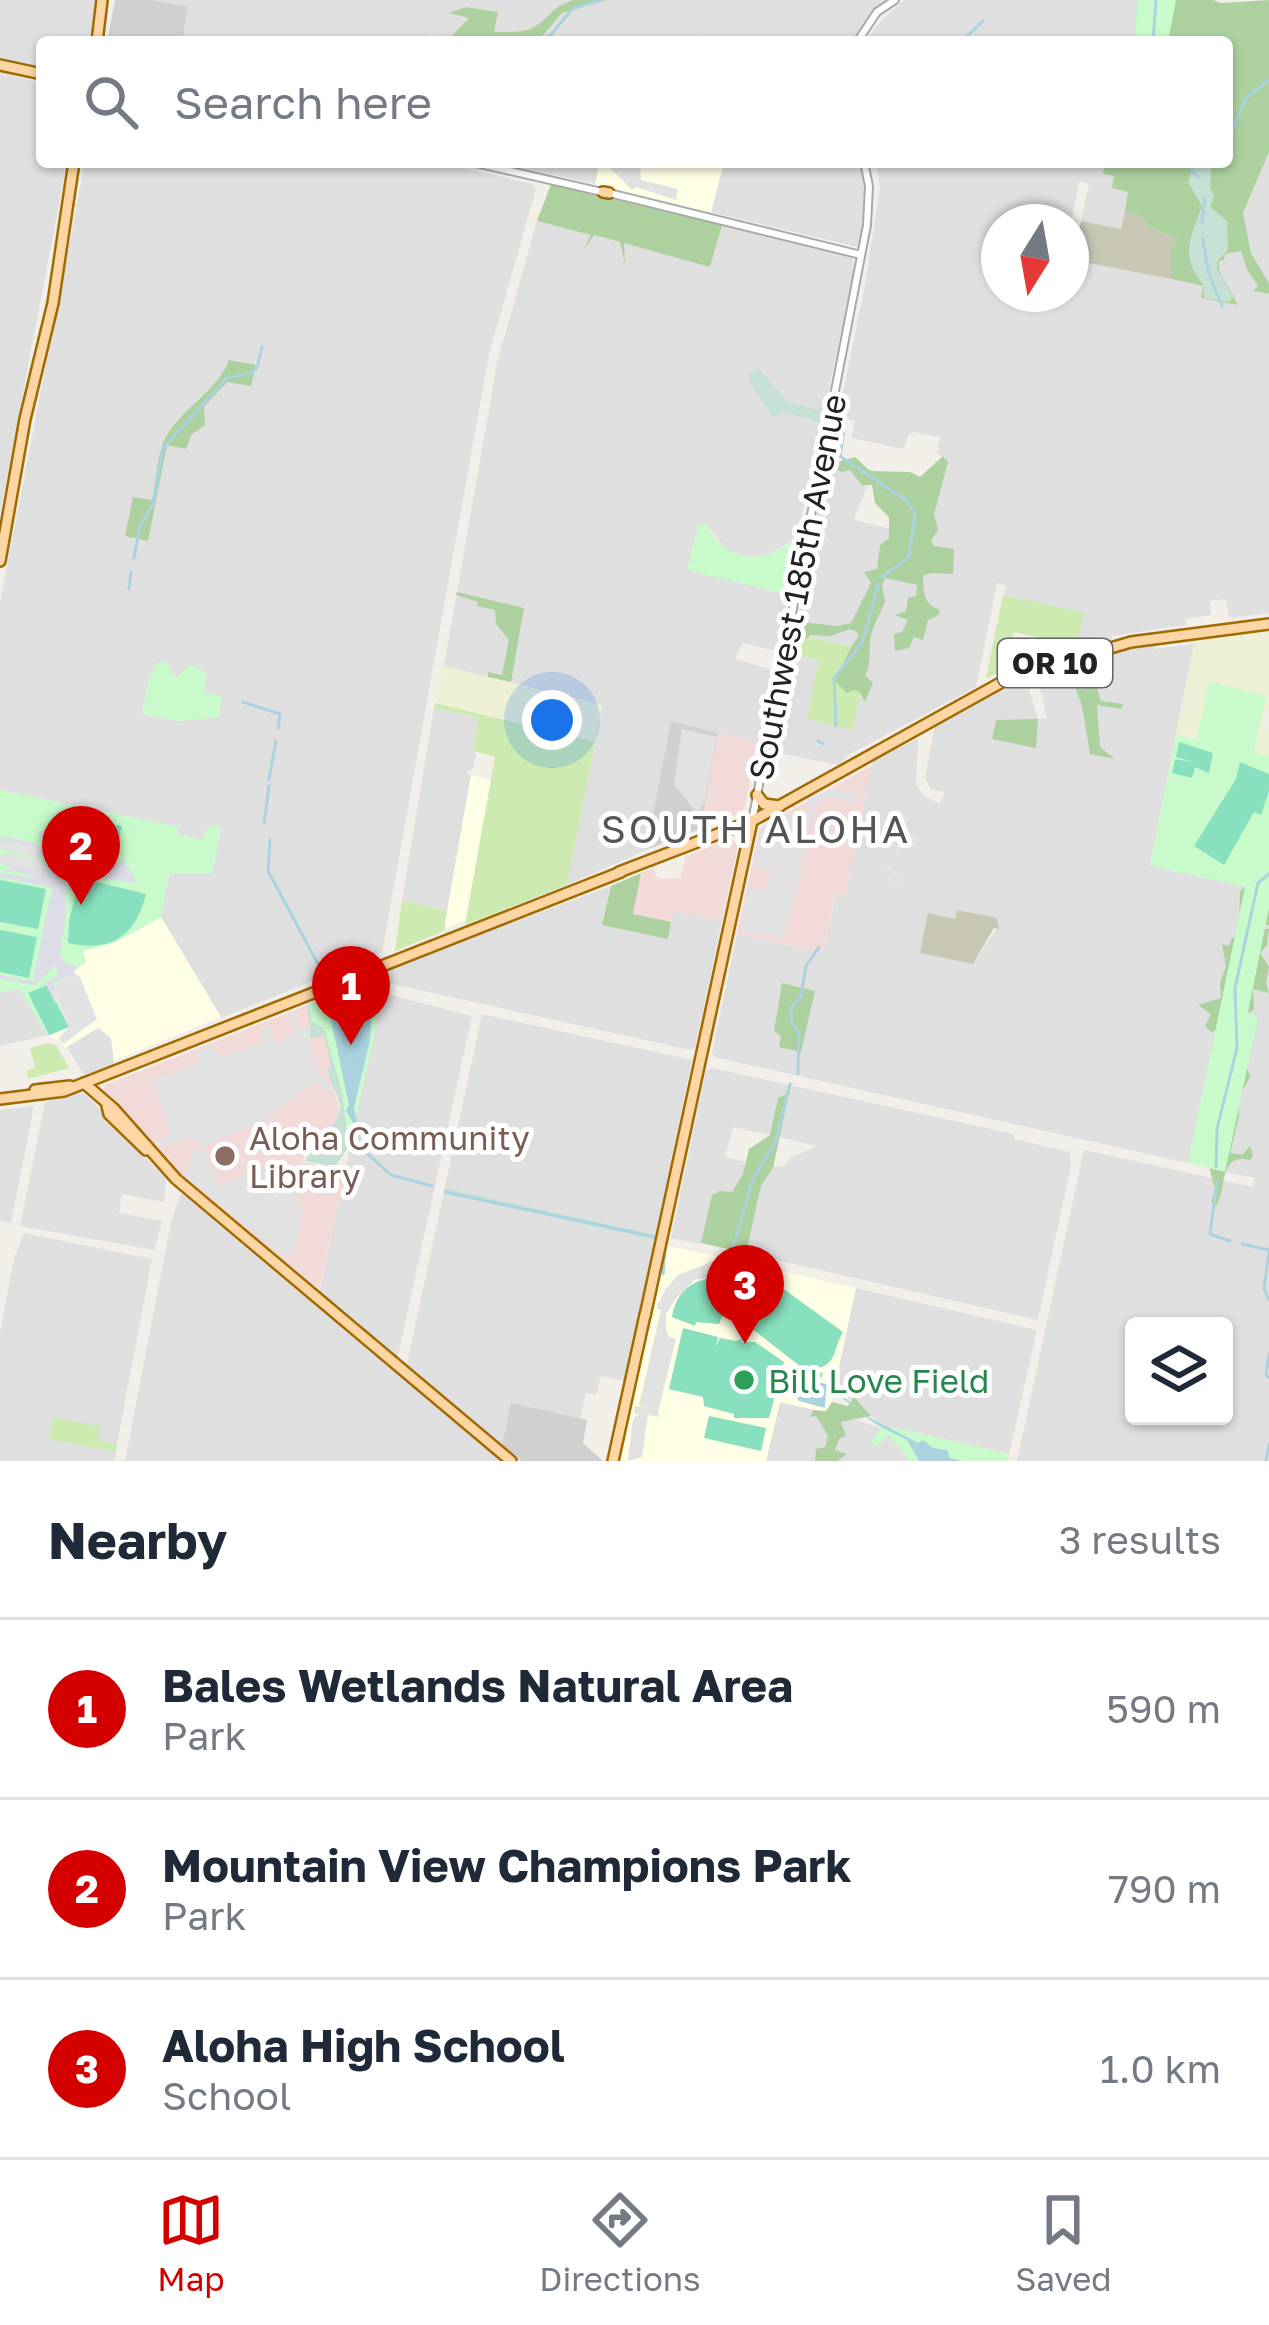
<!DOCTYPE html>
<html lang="en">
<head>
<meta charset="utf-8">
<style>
	body { margin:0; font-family:"Golos Text",sans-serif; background:#f6f6f7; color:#1f2937 }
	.controls { position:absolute; right:36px; bottom:36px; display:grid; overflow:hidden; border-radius:12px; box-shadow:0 3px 9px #0004 }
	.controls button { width:108px; height:108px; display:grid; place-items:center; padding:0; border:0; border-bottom:3px solid #e0e1e3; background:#fff; color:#1f2937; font:60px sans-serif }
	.compass { position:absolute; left:981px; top:204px; width:108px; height:108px; border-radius:50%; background:#fff; box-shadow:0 3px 9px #0004; rotate:191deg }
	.you { position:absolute; left:552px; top:720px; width:42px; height:42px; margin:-30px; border:9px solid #fff; border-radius:50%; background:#1a73e8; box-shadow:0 0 0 18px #1a73e833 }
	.badge { display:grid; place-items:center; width:78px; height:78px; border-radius:50%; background:#d40000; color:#fff; font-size:39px; font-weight:700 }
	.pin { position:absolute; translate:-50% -99px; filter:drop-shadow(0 3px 6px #0008) }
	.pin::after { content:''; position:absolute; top:63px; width:42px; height:36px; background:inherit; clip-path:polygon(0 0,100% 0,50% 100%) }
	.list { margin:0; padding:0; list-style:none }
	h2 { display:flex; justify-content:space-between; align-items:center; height:156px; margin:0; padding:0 48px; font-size:51px }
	h2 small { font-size:39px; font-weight:400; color:#747a83 }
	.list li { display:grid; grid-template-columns:78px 1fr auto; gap:36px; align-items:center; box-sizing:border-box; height:180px; padding:0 48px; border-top:3px solid #e0e1e3 }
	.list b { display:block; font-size:45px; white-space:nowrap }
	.list p { margin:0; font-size:39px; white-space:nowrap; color:#747a83 }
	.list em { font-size:39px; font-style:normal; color:#747a83 }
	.icon { flex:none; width:66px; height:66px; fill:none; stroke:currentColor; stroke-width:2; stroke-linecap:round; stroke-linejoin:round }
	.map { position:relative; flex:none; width:1269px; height:1461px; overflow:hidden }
	.search { position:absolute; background:#fff; box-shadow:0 3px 9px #0004; left:36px; right:36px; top:36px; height:132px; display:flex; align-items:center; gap:30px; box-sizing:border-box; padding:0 42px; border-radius:12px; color:#747a83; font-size:45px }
	.sheet { height:696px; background:#fff }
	nav { display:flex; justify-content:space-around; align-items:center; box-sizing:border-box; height:168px; border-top:3px solid #e0e1e3; background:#fff; font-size:33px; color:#747a83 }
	nav a { display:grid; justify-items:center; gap:6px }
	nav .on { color:#d40000 }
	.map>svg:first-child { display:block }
	.residential { fill:#e0dfdf; fill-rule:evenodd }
	.commercial { fill:#f2dad9 }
	.education { fill:#ffffe5 }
	.religious { fill:#d0d0d0 }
	.construction { fill:#c7c7b4 }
	.farmland { fill:#eef0d5 }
	.grass { fill:#cdebb0 }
	.forest { fill:#add19e }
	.wetland { fill:#c6e0d4 }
	.park { fill:#c8facc }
	.pitch { fill:#88e0be }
	.parking { fill:#e2e2e2 }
	.plaza { fill:#dddde8 }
	.water { fill:#aad3df }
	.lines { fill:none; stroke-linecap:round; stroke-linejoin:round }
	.stream { stroke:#aad3df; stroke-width:3 }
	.minor-casing { stroke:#a9a9a9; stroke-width:10 }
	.major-casing { stroke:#a06b00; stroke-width:14 }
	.minor { stroke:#fff; stroke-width:6 }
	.major { stroke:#fcd6a4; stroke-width:9 }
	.education-dot { fill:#8d6e63; stroke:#fff; stroke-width:4.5 }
	.leisure-dot { fill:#2e9e5b; stroke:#fff; stroke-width:4.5 }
	.labels { text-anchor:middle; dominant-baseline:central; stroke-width:10; stroke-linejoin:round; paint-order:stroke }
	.shield { fill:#fff; stroke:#646464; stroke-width:3 }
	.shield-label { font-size:30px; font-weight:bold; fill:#222 }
	.street-label { font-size:33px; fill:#222; stroke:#fff }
	.education-label { font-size:33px; fill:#785e54; stroke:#fff; text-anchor:start }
	.leisure-label { font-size:33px; fill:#27864d; stroke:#fff; text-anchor:start }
	.quarter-label { font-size:39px; letter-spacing:3px; fill:#555; stroke:#fff }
</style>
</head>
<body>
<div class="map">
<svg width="1269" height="1461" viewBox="0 0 1269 1461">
	<rect width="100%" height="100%" fill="#f2efe9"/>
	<g class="residential">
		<path d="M0,0H96L89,42H42V67L0,59Z"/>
		<path d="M150,0H888L877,8L854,42H704L703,34L702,42H492L497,12L466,7L451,13L470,17L446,42L431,34L424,42H182L188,8Z"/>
		<path d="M904,0H1137L1135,42H866L877,25Z"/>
		<path d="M0,73L42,83V162H67L0,514Z"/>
		<path d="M1269,152V283L1251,253L1243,213Z"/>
		<path d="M85,162H436L533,184L536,189L489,354L382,953L221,1018L161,917L169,874H212L221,827L208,828L203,840L177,834V827L0,790V603ZM166,663L176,678L191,665L207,673L204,693L221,697L219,717L179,721L142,714L148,682L157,664Z"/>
		<path d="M497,162H600L595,184Z"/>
		<path d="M724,162H861L867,209L858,247L711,212Z"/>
		<path d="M876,162H1105L1103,173L1114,176L1129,191L1122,230L1081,221L1089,184L1080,181L1072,217L1035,209L1032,222H999V294H1071V259L1203,286L1236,305L1219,271V261L1224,254L1242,251L1247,270L1258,286L1254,291L1269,294V613L1229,618L1226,599L1210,601L1211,615L1186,619V625L1112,636V640L1094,645L1077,647L1083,612L1004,596L1006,586L997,583L976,687L848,755L838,765L774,752L790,653L819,660L869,650L795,634L827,460L873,470L854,520L895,530L923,568L946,457L937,454L940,437L914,432L908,435L904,449L851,438L855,421L840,417L837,420L864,291L880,188Z"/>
		<path d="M664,211L852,258L855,267L796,543L790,542L766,556L749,558L726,550L706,524L687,569L789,595L775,651L743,643L735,659L773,670L760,743L671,722L646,850L567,885L602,705L444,666L497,363L537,221L592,235L581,250L594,235L623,243Z"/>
		<path d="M1194,644L1150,865L1246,887L1188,1163L714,1057L712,1053L737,934L823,952L836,893L846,894L873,760L918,739L916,784L924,796L940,804L945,792L931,789L925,778L935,725L1002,688L1026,680L1038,719L1047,718L1038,678L1105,655L1154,645V649ZM957,910L997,919V928L973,964L955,919Z"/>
		<path d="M434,708L478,718L473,750L476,756L473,769L466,773L471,775L447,911L402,900Z"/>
		<path d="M611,886L602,924L668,938L674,911L722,921L695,1048L690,1050L365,978Z"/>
		<path d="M1269,908V1461H1017L1084,1150L1253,1187L1255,1178L1225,1172L1246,1064L1248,1012ZM1134,1326H1224V1416H1134Z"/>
		<path d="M19,988L48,1035L0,1046V993Z"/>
		<path d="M383,993L472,1016L397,1360L319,1293Z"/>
		<path d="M482,1014L692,1060L625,1381L601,1376L596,1395L586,1393L580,1419L512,1404L502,1447L406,1368Z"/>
		<path d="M98,1028L111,1038L114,1065L84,1075L67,1047Z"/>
		<path d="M712,1068L1014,1134V1139L1070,1152L1071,1165L1038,1320L746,1253L761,1186L771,1167L785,1166L791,1157L818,1146L733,1127L725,1157L746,1162L743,1174L732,1193L720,1191L712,1195L701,1244L671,1238L706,1071Z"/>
		<path d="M78,1092L84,1093L166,1179L164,1202L122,1194L119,1213L162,1221L154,1250L20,1226L45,1103Z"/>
		<path d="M34,1106L11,1223L0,1221V1110Z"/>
		<path d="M181,1193L369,1351L503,1461H125L171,1222Z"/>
		<path d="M24,1233L152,1259L117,1444L96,1440L99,1427L53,1418L49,1438L116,1452L114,1461H0V1332L14,1258Z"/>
		<path d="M856,1288L1037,1330L1009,1454L883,1425L834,1388Z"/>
		<path d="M780,1402L821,1412L832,1427L834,1457L843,1416L881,1428L872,1443L889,1434L910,1461H766Z"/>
	</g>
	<g class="commercial">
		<path d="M718,733L757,742L745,807L740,813L700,829Z"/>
		<path d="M872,765L846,895L835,894L823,952L737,934L760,828Z"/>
		<path d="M731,839L738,845L722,921L675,911L671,922L632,914L641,873L653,868L658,879L680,878L686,856Z"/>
		<path d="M308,1005L312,1038L324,1035L332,1067L327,1071L341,1112L337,1122L305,1150L303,1162L345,1171L319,1290L188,1181L103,1093L105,1085Z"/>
	</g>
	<g class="education">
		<path d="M600,162H724L711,212L595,184Z"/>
		<path d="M471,775L491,780L466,920L444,929Z"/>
		<path d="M161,917L221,1017L114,1061L111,1038L98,1028L65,1048L59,1040L49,1037L68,1027L52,987L86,962L82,951L116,942Z"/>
		<path d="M665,1245L856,1288L829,1413L780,1402L766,1461H620Z"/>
	</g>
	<g class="religious">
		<path d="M115,0H150L188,7L182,42H107Z"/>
		<path d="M671,721L718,733L700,829L646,850Z"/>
		<path d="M511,1403L587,1420L583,1443L603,1461H521L502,1446Z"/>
	</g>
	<g class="construction">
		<path d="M1125,212L1142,216L1149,228L1178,238L1171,279L1073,260L1081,221L1121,229Z"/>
		<path d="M957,910L997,918L999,929L994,928L973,964L920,953L928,913L955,919Z"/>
	</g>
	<g class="farmland">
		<path d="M1269,630V709L1262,719L1269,734V756L1254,753L1266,696L1210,681L1197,738L1176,733L1195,640Z"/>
		<path d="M442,666L602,705L595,742L435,703Z"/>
	</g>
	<g class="grass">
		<path d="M1003,595L1084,612L1077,647L1032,659L1036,637L1014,632L1006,670L986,678Z"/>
		<path d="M794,634L869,650L853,730L807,719L819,660L790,653Z"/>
		<path d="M435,703L595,742L567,885L465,925L495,757L473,751L478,718L434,708Z"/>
		<path d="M402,900L447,911L444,931L395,951Z"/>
		<path d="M49,1043L56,1045L69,1068L28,1079L26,1071L35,1068L30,1048Z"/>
		<path d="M53,1417L99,1426L97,1440L117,1444L116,1452L49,1439Z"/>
	</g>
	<g class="forest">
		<path d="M574,0H606L562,13L543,35L526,42H446L469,18L449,13L466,7L498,12L494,32C506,32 523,33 534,27C551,18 551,6 574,0Z"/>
		<path d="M1137,0H1213L1221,3L1269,0V152L1243,213L1251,253L1269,283V294L1253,291L1258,286L1247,270L1241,251L1225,254L1224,260L1219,261V271L1238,305L1201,298L1203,286L1171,279V251L1178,238L1149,228L1142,216L1125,212L1128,192L1112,188L1114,176L1103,174L1105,162H1227V42H1135Z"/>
		<path d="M551,184L722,225L710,267L624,243L625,264L620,242L594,235L582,252L591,235L537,221Z"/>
		<path d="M229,360L256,365L251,386L227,382L204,407L205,425L191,435L186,449L167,445L148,541L125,536L133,497L152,500C156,482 157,460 163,443C177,410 216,394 229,360Z"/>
		<path d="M943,456L948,462L934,514L938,530L931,541L934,546L954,549L953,574L931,573L923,576C924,594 923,604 940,610L939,615L928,620L923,640L914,637L909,648L895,651L894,634L902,632L908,620L895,615L906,611L908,598L916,596L917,585L885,578L882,585L885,602C880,613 876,620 872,632C867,648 873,662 865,675L873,683L865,702L860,693L854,690L847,693L835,681C843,667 847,651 858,637L857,632L850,629L830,636L811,635L799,644L792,641L791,636L801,632L802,622L837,626L851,623L871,583L864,572L877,569L880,545L889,538V517L875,503L872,485H862L850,470L842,472L834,469L819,478L823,466L855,457L870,471L910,472L920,477Z"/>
		<path d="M457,592L524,608L511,682L488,677V672L502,675L509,640L496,624L495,610L477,606L478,602L456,595Z"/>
		<path d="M1076,667L1081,689L1096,686L1101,701L1123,704L1121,709L1097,705L1100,747L1115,759L1090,754L1082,706L1068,669Z"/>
		<path d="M1038,719L1036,748L992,739L996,720Z"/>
		<path d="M1269,858V925H1264L1263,929H1269L1267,945L1260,953L1269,967L1266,982L1269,993L1253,989L1254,1009L1248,1014L1245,1061L1250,1077L1238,1099L1239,1117L1230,1153L1242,1155L1250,1146L1253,1155L1250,1160C1217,1153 1228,1189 1216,1206L1211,1202L1215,1190L1210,1170L1220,1030L1211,1032L1205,1026L1211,1014L1198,1005L1221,998L1220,983L1226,966L1222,944L1229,946L1232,938L1239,937L1240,892Z"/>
		<path d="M641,873L633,914L671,922L668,939L602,925L611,886Z"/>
		<path d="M782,983L815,991L801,1052L779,1047L781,1036L774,1031Z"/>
		<path d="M789,1093L773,1168L761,1186L746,1253L701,1243L712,1195L720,1191L732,1192L743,1174L749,1149L770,1135L778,1098Z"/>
		<path d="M854,1397L871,1416L841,1422L846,1436L839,1439L835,1450L847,1454L837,1461H815L816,1449L825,1447L828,1436L816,1416L810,1417L813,1410L826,1411L832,1402L848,1406Z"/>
	</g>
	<g class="wetland">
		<path d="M1196,162H1211L1210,187L1214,197L1210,207L1227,221L1228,250L1218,260L1217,269L1233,297L1229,302L1204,298L1203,284C1178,254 1192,236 1202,206L1188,182Z"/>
		<path d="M758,368L787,401L822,411L820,422L783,412L773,418L749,382V373Z"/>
		<path d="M352,988L383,994L357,1115L364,1139L350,1144L335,1167L305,1161C313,1147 344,1119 340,1105C337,1093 330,1084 327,1070L331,1067L324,1036L310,1038L308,1005Z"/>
		<path d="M445,1188L656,1235L655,1240L444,1193Z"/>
	</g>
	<g class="park">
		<path d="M1137,0H1176L1168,42H1135Z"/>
		<path d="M707,524C722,561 761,566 790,542L796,543L786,594L687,570L698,525Z"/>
		<path d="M166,662L176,678L191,664L207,673L204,692L221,696L220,717L179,721L142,714L148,682L157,663Z"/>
		<path d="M1209,681L1266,696L1254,752L1269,756V908L1248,1012L1258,1018L1225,1172L1188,1163L1245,887L1150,866L1176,735L1201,740L1197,738Z"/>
		<path d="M0,790L178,827L177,834L203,840L208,827L221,826L212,874H169L161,917L116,942L83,951L86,962L52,987L69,1027L48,1036L19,989L0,993Z"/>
		<path d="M352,988L383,994L353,1133L347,1132L342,1093L324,1028L312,1022L308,1005Z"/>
		<path d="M883,1425L1009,1454L1008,1461H910L889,1435L876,1446L871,1442Z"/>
	</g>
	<g class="pitch">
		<path d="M1179,742L1213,753L1209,773L1195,767L1192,778L1172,773L1175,759L1193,762L1176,757Z"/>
		<path d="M1240,762L1269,774V791L1261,815L1254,812L1224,865L1194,846L1236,779Z"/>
		<path d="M75,817L122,826L115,858L69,849Z"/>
		<path d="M80,878L146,894C136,936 110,953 68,943L69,920Z"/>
		<path d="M0,880L46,889L38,929L0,922Z"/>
		<path d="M0,930L37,937L29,978L0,972Z"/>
		<path d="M47,985L69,1027L49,1035L28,993Z"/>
		<path d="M767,1277L843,1332C832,1351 838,1367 809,1370L823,1373L821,1378L794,1367H801L737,1317C730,1291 746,1284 767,1277Z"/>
		<path d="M711,1278L729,1282L726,1294L730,1296L719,1324L696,1322L695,1326L672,1317C676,1294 688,1282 711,1278Z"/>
		<path d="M683,1328L718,1337L716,1346L720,1338L736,1341L751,1336L740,1342H755L784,1362L769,1418H734V1414L704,1406L703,1397L669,1389Z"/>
		<path d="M709,1416L766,1428L761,1451L704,1438Z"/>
	</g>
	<g class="parking">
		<path d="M610,162H640L641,180L678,189L676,200L636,187L632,190L609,167Z"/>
		<path d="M682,729L717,737L704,803L697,813L674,784Z"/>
		<path d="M834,789L858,794L856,804L830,796L816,803L784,939L741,931L749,887L767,890L771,870L753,866L761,828L787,814L803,817L810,805L807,799Z"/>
		<path d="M895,815L908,817L904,832L917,835L915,847L901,844L899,849L893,871L907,876L904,887L883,881L892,872L882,870L883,865L891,866L896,848L887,845Z"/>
		<path d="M7,839L44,847L52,864L42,871L0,863V855L5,853L41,861V864L46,860L43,855L41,859L0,849V843Z"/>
		<path d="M74,972L80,977L97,1019L63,1044L59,1038L69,1027L52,987Z"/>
		<path d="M296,1010L298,1027L310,1026L309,1039L317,1073L333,1088L327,1094L315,1082L268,1116L269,1120L205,1145L188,1137L159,1149L156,1141L171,1134L150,1078L174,1074L200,1062L195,1051L206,1047L213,1048L218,1058L263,1043L259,1032L269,1026L277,1045L294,1033L288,1014Z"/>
		<path d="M204,1147L219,1185L279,1164L300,1168L303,1172L295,1195L303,1211L294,1255L281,1254L185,1175L194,1151Z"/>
		<path d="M711,1262L739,1264L736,1277L696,1279L676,1298L666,1314V1329L669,1337L676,1339L658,1412L660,1417L648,1415L642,1457L628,1461L632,1424L635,1416L640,1415L634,1413L635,1406L642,1407L639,1405L661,1310L657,1309L658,1302L663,1303L660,1301L665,1290L678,1275Z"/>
	</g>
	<path class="plaza" d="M46,829L54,849L64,848V852L120,863L123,859L137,883L81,875L74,879L72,890L65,887L66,916L60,954L66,964L78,966L72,974L53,983L56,1006L47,986L43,984L59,974L55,966L35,985L0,979V975L33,981L52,888L0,877V873L35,879L18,872L0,871L12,868L0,863L42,871L52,861L49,848L0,841L2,836L47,846L39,833Z"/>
	<g class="water">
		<path d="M352,996L372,1002L370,1041L354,1107L358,1131L346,1111L349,1105L327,1001Z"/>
		<path d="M787,1369L793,1372L800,1386L803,1381L829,1384L865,1415L918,1443L923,1440L933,1448L947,1450L950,1458L961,1461H919L907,1440L877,1425L832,1390H826L825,1408L799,1401L787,1387Z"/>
	</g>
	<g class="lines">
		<g class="stream">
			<path d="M513,42L550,36L572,9L601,0"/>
			<path d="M961,42L983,21"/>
			<path d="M1153,42L1156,0"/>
			<path d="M1227,142L1247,97L1269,80"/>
			<path d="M1183,162L1198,177"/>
			<path d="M1202,223L1205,197"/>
			<path d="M1203,239L1208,271L1222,306"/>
			<path d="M846,418L840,456L907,501L915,513L909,557L882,577"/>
			<path d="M134,558L140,526L153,504L163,448L227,378L251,373L257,368L262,347"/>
			<path d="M129,589L131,572"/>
			<path d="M243,702L280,714L278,728"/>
			<path d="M836,726L834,678L862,643L879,583"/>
			<path d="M818,741L824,744"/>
			<path d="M879,756L896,747"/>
			<path d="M269,779L276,741"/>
			<path d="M264,824L269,786"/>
			<path d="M270,840L268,871L326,979"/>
			<path d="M798,1074L799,1034L792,1023L791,1008L801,996L806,966L819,947"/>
			<path d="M364,1151L391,1175L432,1186"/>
			<path d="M1216,1167L1217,1129L1237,1048L1235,988L1258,883L1269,874"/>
			<path d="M1217,1182L1210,1234L1230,1241"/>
			<path d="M445,1192L655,1237"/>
			<path d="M1242,1244L1269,1250"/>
			<path d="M732,1252L752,1181L776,1141L790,1084"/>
			<path d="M1269,1252L1264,1289L1269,1300"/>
			<path d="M663,1274L665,1250"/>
			<path d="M1269,1354L1266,1375L1269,1378"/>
			<path d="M1266,1461L1269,1444"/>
		</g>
		<defs>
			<g id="minor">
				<path d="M857,42L877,12L895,0"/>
				<path d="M471,162L602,192"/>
				<path d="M609,193L861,255"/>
				<path d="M752,821L867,225L869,186L864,162"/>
			</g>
			<g id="major">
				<path d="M97,42L102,0"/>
				<path d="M0,65L42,74"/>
				<path d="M603,192L609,193"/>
				<path d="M0,561L25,419L53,303L74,162"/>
				<path d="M757,795L764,804L780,806"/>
				<path d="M619,872L752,821L1011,677L1131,642L1269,624"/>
				<path d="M84,1083L114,1109L176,1179L511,1461"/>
				<path d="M35,1090L70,1086"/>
				<path d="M0,1099L64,1091L621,872"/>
				<path d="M107,1106L109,1114L146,1150"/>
				<path d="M645,1316L752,821"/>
				<path d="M613,1461L645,1315"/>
			</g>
		</defs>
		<use href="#minor" class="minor-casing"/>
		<use href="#major" class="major-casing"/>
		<use href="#minor" class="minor"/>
		<use href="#major" class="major"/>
	</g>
	<circle class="education-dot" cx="225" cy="1156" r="12"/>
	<circle class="leisure-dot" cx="744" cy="1380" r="12"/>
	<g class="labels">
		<rect class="shield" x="998" y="639" width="114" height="48" rx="9"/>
		<g class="shield-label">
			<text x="1055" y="663">OR 10</text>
		</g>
		<g class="street-label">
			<text transform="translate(797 587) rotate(-79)">Southwest 185th Avenue</text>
		</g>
		<g class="education-label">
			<text x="249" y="1137">Aloha Community<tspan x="249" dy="38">Library</tspan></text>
		</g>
		<g class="leisure-label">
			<text x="768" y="1380">Bill Love Field</text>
		</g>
		<g class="quarter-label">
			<text x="756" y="828">SOUTH ALOHA</text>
		</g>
	</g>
</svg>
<div class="controls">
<button><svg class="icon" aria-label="layers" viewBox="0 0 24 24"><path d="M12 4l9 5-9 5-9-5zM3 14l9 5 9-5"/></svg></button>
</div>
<svg class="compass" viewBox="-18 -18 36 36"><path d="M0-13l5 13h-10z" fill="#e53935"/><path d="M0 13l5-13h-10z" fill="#747a83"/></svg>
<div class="you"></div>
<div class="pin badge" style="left:351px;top:1045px">1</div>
<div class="pin badge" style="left:81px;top:905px">2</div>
<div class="pin badge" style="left:745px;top:1344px">3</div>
<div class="search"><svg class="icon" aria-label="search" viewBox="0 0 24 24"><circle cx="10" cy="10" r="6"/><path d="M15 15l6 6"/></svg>Search here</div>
</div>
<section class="sheet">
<h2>Nearby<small>3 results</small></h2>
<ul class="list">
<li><span class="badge">1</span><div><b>Bales Wetlands Natural Area</b><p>Park</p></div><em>590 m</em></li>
<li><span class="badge">2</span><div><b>Mountain View Champions Park</b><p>Park</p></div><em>790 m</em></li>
<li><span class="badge">3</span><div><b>Aloha High School</b><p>School</p></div><em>1.0 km</em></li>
</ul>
</section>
<nav>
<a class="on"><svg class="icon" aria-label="map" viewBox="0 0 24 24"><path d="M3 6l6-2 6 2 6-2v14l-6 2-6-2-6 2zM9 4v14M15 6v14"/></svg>Map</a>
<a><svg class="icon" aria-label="directions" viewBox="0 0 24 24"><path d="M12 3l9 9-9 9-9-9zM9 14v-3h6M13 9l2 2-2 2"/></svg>Directions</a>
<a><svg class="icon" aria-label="saved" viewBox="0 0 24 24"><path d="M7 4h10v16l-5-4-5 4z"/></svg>Saved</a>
</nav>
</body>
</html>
